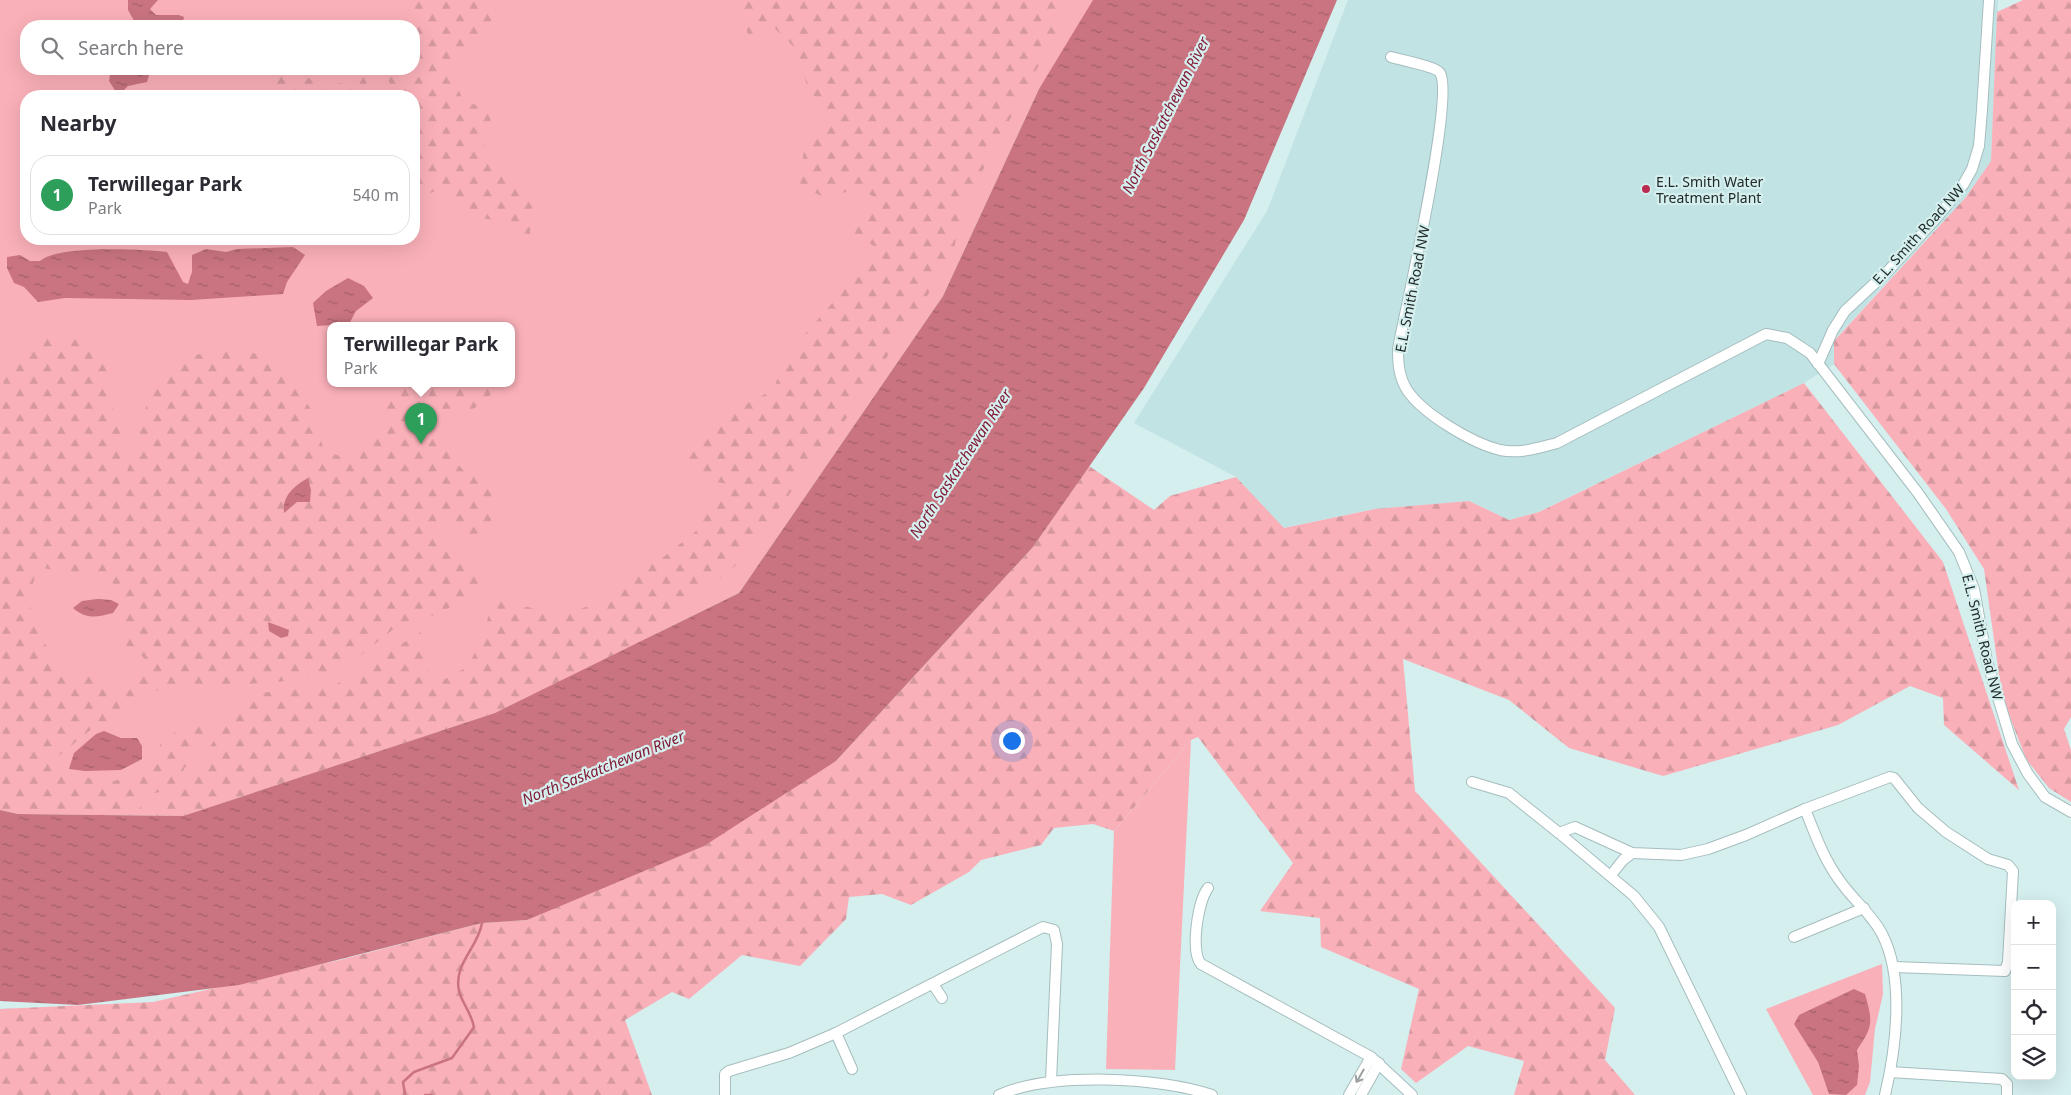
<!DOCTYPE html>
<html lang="en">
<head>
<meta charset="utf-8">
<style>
	body { margin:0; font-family:"Noto Sans",sans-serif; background:#f2f2f3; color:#2b2b33 }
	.controls { position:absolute; right:15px; bottom:15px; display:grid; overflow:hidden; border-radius:10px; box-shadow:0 5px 20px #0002 }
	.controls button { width:45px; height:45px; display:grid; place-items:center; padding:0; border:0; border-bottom:1px solid #e1e1e2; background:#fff; color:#2b2b33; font:25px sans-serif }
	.you { position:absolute; left:1011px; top:740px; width:18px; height:18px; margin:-12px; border:4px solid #fff; border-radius:50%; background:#1a73e8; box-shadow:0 0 0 8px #1a73e833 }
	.badge { display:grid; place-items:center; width:32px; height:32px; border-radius:50%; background:#bb2a50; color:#fff; font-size:16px; font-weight:700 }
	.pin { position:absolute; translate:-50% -41px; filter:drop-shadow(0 1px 2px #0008) }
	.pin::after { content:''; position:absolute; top:26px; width:18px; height:15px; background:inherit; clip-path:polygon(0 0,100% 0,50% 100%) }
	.popup { position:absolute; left:327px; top:322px; width:188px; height:65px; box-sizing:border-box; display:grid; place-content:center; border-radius:10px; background:#fff; filter:drop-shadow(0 1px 4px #0005); font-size:16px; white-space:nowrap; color:#7c7c81 }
	.popup b { font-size:19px; color:#2b2b33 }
	.popup::after { content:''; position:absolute; left:50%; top:100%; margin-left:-10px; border:10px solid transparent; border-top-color:#fff }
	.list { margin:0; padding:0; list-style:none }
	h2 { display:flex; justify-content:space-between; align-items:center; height:65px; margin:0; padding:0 20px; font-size:21px }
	h2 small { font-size:16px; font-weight:400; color:#7c7c81 }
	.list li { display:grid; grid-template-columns:32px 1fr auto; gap:15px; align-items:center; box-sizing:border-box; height:80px; margin:0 10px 10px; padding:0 10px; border:1px solid #e1e1e2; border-radius:20px }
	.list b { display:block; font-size:19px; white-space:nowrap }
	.list p { margin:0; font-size:16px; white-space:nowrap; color:#7c7c81 }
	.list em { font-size:16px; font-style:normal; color:#7c7c81 }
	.icon { flex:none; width:28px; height:28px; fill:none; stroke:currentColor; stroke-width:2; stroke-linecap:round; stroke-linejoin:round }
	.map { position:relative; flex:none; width:2071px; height:1095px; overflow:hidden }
	.search { position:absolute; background:#fff; box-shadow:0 5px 20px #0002; left:20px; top:20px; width:400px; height:55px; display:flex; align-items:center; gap:12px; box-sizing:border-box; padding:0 18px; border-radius:20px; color:#7c7c81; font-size:19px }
	.panel { position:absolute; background:#fff; box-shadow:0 5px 20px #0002; left:20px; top:90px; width:400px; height:155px; border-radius:20px }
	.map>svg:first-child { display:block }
	.built { fill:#c1e3e4 }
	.green { fill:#fab0b9; fill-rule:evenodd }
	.forest { fill:url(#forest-firs); fill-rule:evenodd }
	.water { fill:url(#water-ripples) }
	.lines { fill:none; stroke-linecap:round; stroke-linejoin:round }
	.stream { stroke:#c97480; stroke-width:2.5 }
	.minor-casing { stroke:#a5bdbe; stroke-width:12 }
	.minor { stroke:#fff; stroke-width:10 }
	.oneway { stroke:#9b9fa0 }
	.poi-dot { fill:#bb2a50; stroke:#d5eeee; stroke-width:2 }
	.labels { text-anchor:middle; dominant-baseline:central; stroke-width:4.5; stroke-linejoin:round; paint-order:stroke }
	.poi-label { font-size:14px; fill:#212a2b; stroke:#d5eeee; text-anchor:start }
	.street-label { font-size:14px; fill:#212a2b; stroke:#d5eeee }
	.water-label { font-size:15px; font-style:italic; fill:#821c36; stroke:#d5eeee }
</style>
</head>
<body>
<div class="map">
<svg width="2071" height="1095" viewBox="0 0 2071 1095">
	<defs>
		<pattern id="forest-firs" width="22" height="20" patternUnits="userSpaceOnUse" patternTransform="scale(1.25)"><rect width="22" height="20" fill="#fab0b9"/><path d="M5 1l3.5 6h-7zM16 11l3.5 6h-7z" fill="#d6989f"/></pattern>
		<pattern id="water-ripples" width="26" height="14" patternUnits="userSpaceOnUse" patternTransform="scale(1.25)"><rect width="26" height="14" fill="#c97480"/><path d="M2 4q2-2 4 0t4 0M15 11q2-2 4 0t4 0" fill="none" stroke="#a35f69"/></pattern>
	</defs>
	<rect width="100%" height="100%" fill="#d5eeee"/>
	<path class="built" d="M1348,0H1998L1991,161L1966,197L1834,340V364L1804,383L1538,512L1509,520L1469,501L1369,510L1283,528L1236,477L1134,423L1267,211Z"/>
	<g class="green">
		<path d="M0,0H1100L1039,89L943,296L739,593L495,713L183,816L0,810ZM26,26H414V69H26ZM26,96H414V239H26ZM331,325H511V383H331Z"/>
		<path d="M1191,740L1175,1070L1106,1069L1114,831Z"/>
		<path d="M1882,964L1883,994L1875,1029L1870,1082L1865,1095H1813L1766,1009Z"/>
	</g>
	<g class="forest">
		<path d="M400,0H489L492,20L477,50L450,67L463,101L493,110L481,158L512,182L532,206L530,235L513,236L500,221L481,218L440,189L414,200V96H396L383,69H414V28L416,26Z"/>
		<path d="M739,0H1066L1056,33L967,200L953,251L933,287L849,415L736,565L651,637L495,713L183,816L18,814L0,810V395L4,381L31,338L81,332L112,356C102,394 101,395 127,426L120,460L125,479L147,403L173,362L225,346L279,359L314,414L324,451L350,459L381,431L383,383H442V386L445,383H502V385L475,408L437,420L448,453L464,471L494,482L499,504L485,533L462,535L453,521L439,514L438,532L460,551L482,585L440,614L401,623L339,673L277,682L136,692L123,716L93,728L50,763L57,772L112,782L150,767L162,741L202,714L204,736L172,789L139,797L142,811C149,809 158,808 165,804C193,789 219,728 235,701L259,693L335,685L421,632L432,686L469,666L486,625L493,599L562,615L612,598L632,574L660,560L701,527L704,503L727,484L683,475L693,441L719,417L773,390L788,353L843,291L854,264L880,250L852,232L880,200L855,187L829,200L800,185L805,139L832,118L808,89L796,49L770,24L748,38L745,17ZM38,567L74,574L92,571L119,587L123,619L121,643L140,653L146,661L136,691L65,669L41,639L28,600Z"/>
		<path d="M2023,0H2071V717L2064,729L2071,750V802L2049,788L2026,759L2002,696L1984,569L1946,509L1834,364V341L1966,197L1991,161L1997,12Z"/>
		<path d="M289,71L330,86L363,76L373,96H271L267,76Z"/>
		<path d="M1804,383L1943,562L2019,790L1944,725L1943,698L1910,686L1838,725L1663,776L1569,748L1509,700L1403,659L1415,791L1615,1008L1605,1060L1635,1095H1514L1524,1061L1468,1046L1416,1083L1401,1069L1419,989L1321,947L1320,918L1260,911L1293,863L1198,737L1191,740L1114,831L1093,824L1054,828L1041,845L981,860L969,872L911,905L882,894L849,897L846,919L800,966L742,955L689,999L672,992L625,1020L652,1095H0V1009L153,1002L340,960L482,923L527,920L836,761L1033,547L1089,466L1154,510L1170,496L1236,477L1284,528L1375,509L1469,501L1509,520L1539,512Z"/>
	</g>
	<g class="water">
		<path d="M128,0H158L150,9L156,15H179L184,17L182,26H137L128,10Z"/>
		<path d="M1093,0H1337L1244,220L1144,388L1033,547L836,761L704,846L527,920L482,923L239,985L78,1005L0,1001V810L18,814L183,816L495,713L739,593L943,296L1039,89Z"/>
		<path d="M111,69H151L147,82L128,86L124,90L116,92L109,81Z"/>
		<path d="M293,247L305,255L287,282L283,294L191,300L65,298L38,302L24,287L14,283L7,268V257L20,255L30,261H40C57,245 142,249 167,252L183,282L188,284L192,272V255L206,249L226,252L237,249Z"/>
		<path d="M348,278L364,286L373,298L356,311L349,324L317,326L313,303L326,291Z"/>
		<path d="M308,478L311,490L310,502H297L284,513C282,496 294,486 308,478Z"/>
		<path d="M97,599L111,600L119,604L113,613C97,617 87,620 73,608L82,601Z"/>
		<path d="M268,622L289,630L288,636L281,638L269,631Z"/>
		<path d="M104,731L121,738H137L142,746V759L121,770L85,771L69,769L74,753L96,734Z"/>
		<path d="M1854,989L1865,994C1873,1022 1873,1027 1857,1050L1859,1066L1857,1085L1846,1095L1829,1094L1818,1062L1794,1024L1799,1015Z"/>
	</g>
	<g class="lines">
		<g class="stream">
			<path d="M405,1095L403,1082L414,1072L452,1058L474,1027C471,1012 461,1001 459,991C453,964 478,948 482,923"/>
			<path d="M425,1095H432"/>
		</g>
		<defs>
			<g id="minor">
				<path d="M1391,57C1401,60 1437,67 1440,73C1455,95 1405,311 1398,349C1398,364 1399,377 1407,390C1423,414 1472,443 1500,450C1520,454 1538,448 1557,443L1766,334L1787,338L1810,353L1918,493L1959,552L1974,589L1987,661L2012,744L2028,774L2045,797L2071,812"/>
				<path d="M1818,364L1833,330L1845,311L1888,271L1939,215L1963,185L1972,169L1979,146L1982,110L1989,0"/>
				<path d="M1472,782L1509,793L1559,833L1634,896L1659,927L1741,1095"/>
				<path d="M1805,809C1815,834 1824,860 1840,881C1853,900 1872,914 1882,934C1905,978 1896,1049 1885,1095"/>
				<path d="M1559,833L1575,827L1632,853L1681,855L1708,849L1746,835L1805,809L1890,777L1894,778L1918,808L1946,832L1988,859L2008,865L2013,871L2008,962L2005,971L1894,967"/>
				<path d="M1611,875L1623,860L1632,853"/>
				<path d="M1208,888C1198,901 1190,951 1201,964L1371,1057L1412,1095"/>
				<path d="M1794,937L1864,908"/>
				<path d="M933,984L942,998"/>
				<path d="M836,1033L852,1069"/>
				<path d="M1890,1072L2002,1079L2007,1084V1095"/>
				<path d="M725,1095V1074L729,1071L789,1053L836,1033L1043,927L1054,930L1057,944L1051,1081"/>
				<path d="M999,1095C1051,1072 1159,1077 1212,1095"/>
				<path d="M1349,1095L1371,1057"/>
				<path d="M1361,1095L1379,1063"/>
			</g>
		</defs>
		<use href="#minor" class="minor-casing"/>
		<use href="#minor" class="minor"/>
	</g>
	<defs><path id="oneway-shaft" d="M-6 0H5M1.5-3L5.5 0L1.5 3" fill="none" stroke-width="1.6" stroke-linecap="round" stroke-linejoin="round" transform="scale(1.25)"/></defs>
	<use class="oneway" href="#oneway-shaft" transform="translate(1360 1076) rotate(120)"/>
	<circle class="poi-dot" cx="1646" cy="189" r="5"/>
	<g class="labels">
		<g class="poi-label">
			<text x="1656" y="181">E.L. Smith Water<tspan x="1656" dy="16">Treatment Plant</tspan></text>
		</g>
		<g class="street-label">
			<text transform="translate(1918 234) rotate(-48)">E.L. Smith Road NW</text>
			<text transform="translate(1412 289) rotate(-79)">E.L. Smith Road NW</text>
			<text transform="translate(1983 637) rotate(76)">E.L. Smith Road NW</text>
		</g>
		<g class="water-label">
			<text transform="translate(1165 115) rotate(-63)">North Saskatchewan River</text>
			<text transform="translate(960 463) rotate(-57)">North Saskatchewan River</text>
			<text transform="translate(603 767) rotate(-22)">North Saskatchewan River</text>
		</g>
	</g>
</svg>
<div class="controls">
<button>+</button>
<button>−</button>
<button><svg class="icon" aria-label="locate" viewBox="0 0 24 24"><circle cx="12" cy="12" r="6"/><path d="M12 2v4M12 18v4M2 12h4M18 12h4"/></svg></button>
<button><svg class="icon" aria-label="layers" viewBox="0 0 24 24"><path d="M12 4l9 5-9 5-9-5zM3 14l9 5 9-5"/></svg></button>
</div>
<div class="you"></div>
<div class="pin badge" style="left:421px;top:444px;background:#2e9e5b">1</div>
<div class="popup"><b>Terwillegar Park</b>Park</div>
<div class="search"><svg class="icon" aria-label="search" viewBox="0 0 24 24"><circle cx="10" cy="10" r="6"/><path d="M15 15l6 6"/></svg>Search here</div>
<section class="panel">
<h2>Nearby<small></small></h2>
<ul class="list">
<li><span class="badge" style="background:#2e9e5b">1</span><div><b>Terwillegar Park</b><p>Park</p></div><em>540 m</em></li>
</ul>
</section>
</div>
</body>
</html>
